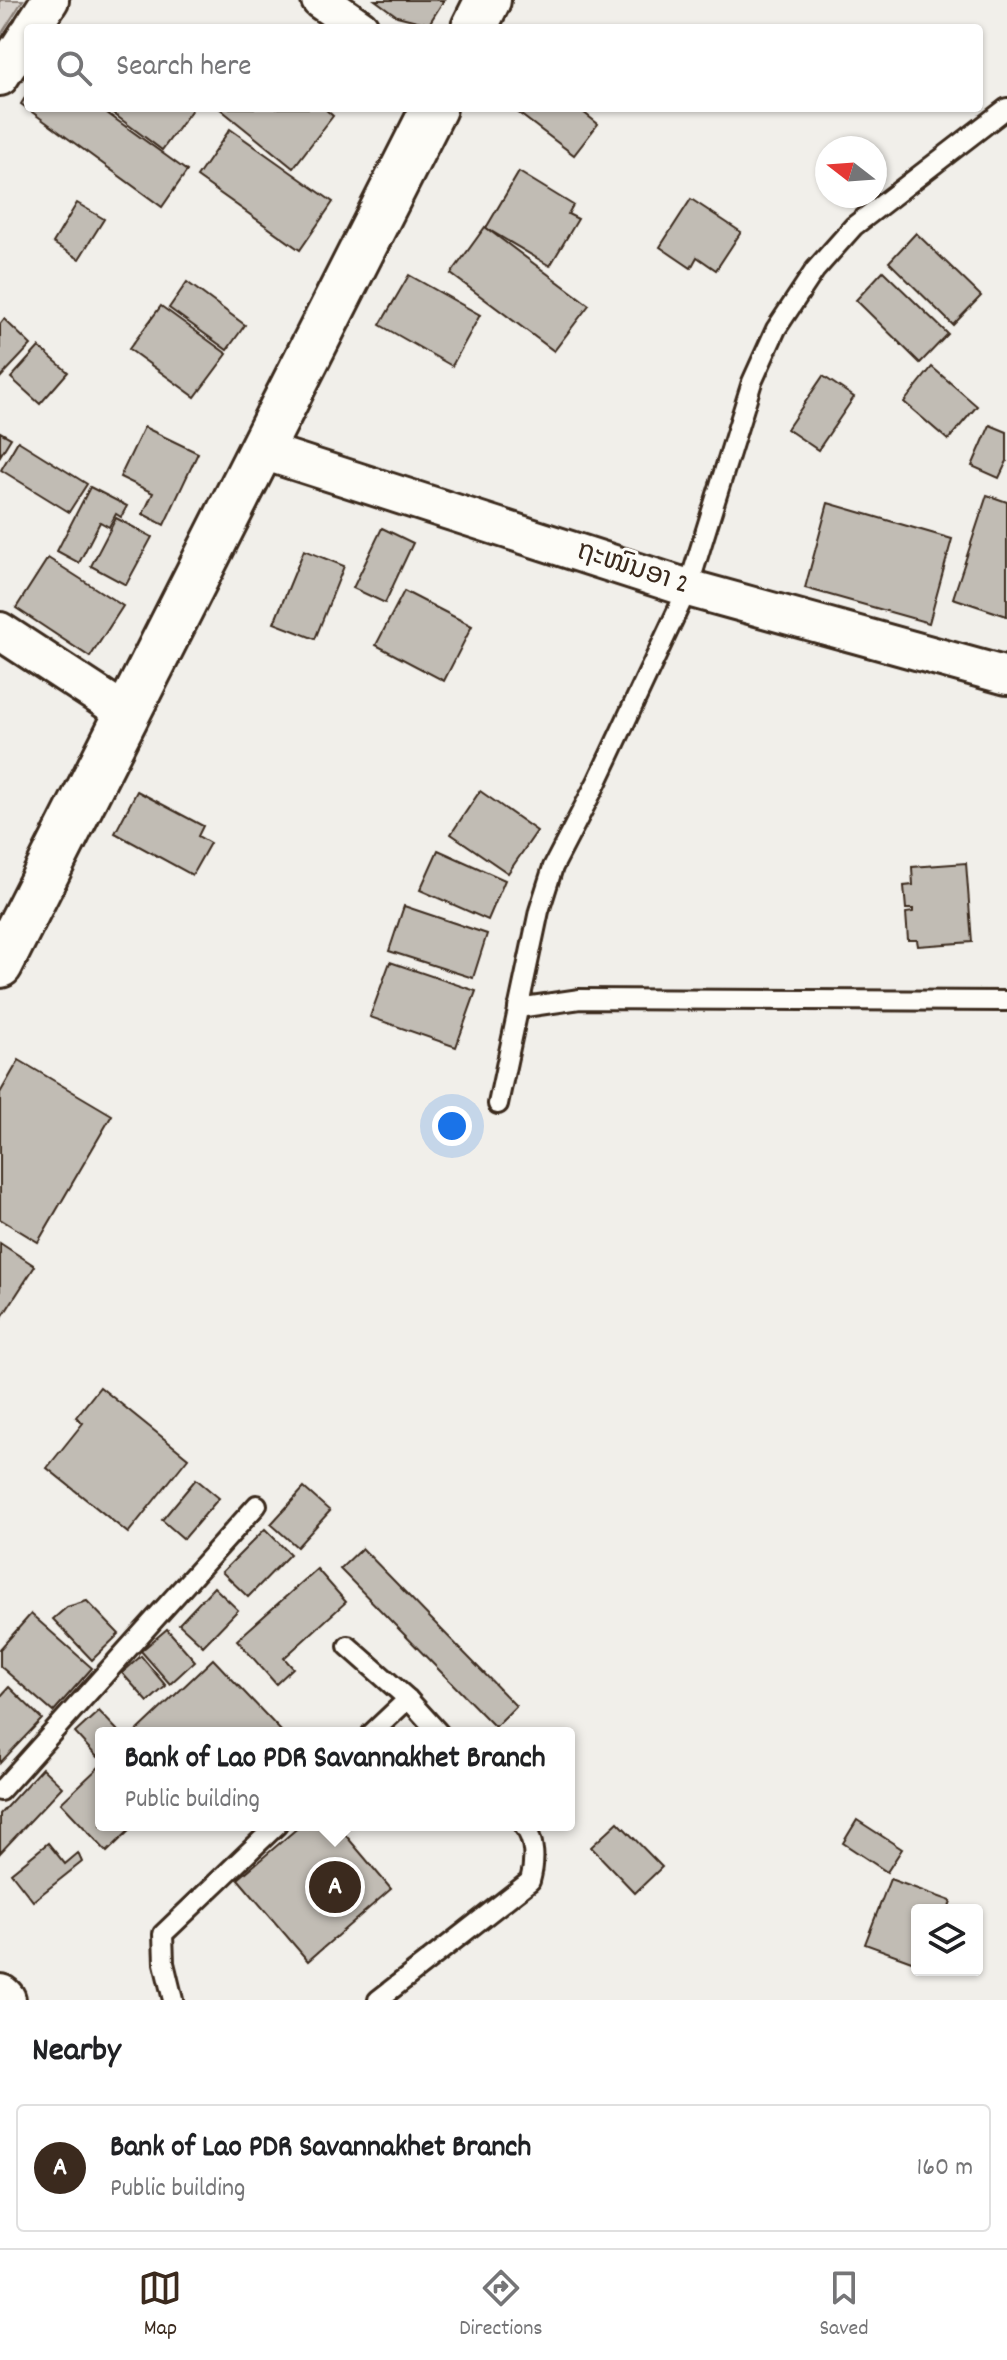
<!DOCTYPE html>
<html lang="en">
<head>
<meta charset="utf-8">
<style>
	body { margin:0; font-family:Dekko,"Noto Sans Lao",sans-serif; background:#f2f2f2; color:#202124 }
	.controls { position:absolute; right:24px; bottom:24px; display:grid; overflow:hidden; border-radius:8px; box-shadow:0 2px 6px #0004 }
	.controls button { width:72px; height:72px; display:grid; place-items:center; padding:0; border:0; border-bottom:2px solid #e0e0e0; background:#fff; color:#202124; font:40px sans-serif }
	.compass { position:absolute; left:815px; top:136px; width:72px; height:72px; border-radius:50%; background:#fff; box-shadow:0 2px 6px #0004; rotate:287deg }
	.you { position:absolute; left:452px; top:1126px; width:28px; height:28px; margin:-20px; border:6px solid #fff; border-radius:50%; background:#1a73e8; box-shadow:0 0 0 12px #1a73e833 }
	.badge { display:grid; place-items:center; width:52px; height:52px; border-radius:50%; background:#3b2a1e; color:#fff; font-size:26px; font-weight:700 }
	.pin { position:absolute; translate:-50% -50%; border:4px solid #fff; box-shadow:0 2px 8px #0006 }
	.popup { position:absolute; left:95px; top:1727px; width:480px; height:104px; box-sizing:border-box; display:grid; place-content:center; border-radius:8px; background:#fff; filter:drop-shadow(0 2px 6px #0005); font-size:26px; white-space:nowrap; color:#757577 }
	.popup b { font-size:30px; color:#202124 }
	.popup::after { content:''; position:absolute; left:50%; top:100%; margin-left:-16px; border:16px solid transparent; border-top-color:#fff }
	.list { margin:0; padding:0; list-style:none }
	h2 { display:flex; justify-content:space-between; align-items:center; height:104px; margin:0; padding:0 32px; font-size:34px }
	h2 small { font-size:26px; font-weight:400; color:#757577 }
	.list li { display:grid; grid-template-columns:52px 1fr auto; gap:24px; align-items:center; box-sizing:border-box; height:128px; margin:0 16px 16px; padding:0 16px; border:2px solid #e0e0e0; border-radius:8px }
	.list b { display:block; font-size:30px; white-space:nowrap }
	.list p { margin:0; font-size:26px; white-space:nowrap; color:#757577 }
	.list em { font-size:26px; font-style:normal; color:#757577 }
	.icon { flex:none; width:44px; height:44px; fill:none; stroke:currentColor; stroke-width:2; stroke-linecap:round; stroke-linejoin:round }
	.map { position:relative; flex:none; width:1007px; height:2000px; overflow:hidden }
	.search { position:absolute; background:#fff; box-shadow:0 2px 6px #0004; left:24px; right:24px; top:24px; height:88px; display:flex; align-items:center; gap:20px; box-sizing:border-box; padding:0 28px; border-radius:8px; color:#757577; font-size:30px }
	.sheet { height:248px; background:#fff }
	nav { display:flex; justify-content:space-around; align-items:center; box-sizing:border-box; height:112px; border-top:2px solid #e0e0e0; background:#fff; font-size:22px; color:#757577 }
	nav a { display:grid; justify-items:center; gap:4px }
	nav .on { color:#3b2a1e }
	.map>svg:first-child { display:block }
	.pitch { fill:#d7d2cc; stroke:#897e75; stroke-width:2 }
	.building { fill:#c1bcb4; stroke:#3b2a1e; stroke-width:2 }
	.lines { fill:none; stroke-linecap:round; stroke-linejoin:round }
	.service-casing { stroke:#3b2a1e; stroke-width:24 }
	.minor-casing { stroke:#3b2a1e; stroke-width:42 }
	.tertiary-casing { stroke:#3b2a1e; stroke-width:50 }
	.primary-casing { stroke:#3b2a1e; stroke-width:50 }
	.service { stroke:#fdfcf7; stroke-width:18 }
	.minor { stroke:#fdfcf7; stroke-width:36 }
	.tertiary { stroke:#fdfcf7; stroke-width:44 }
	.primary { stroke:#fdfcf7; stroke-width:44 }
	.labels { text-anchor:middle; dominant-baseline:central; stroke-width:6; stroke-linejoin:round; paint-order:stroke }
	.street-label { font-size:28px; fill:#3b2a1e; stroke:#fdfcf7 }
</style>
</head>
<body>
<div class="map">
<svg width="1007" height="2000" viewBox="0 0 1007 2000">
	<rect width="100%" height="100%" fill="#f1efea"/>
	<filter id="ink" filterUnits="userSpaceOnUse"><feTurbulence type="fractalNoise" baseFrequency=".0125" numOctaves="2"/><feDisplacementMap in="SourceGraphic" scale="16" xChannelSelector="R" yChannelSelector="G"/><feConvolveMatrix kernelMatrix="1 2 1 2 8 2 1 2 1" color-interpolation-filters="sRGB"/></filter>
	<g filter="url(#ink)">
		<path class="pitch" d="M0,0H23L0,36Z"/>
		<g class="building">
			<path d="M375,0H444L429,24L397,16Z"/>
			<path d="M28,93V108H100L187,171L162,207L21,104Z"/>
			<path d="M106,108H193L162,150Z"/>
			<path d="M219,108H324L333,116L293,168Z"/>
			<path d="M512,108H578L598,124L574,155Z"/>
			<path d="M230,129L333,202L300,250L197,177Z"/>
			<path d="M519,172L573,205L568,214L578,219L550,266L486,228Z"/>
			<path d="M691,199L741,232L716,270L697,257L691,268L660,247Z"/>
			<path d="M77,203L104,219L79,259L53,243Z"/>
			<path d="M485,227L589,305L554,351L451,274Z"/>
			<path d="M916,233L981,296L953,325L889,262Z"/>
			<path d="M883,271L948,334L920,363L856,300Z"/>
			<path d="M409,275L480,315L452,366L380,325Z"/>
			<path d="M187,282L245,325L227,350L169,308Z"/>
			<path d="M161,306L227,354L195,397L129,349Z"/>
			<path d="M4,319L31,345L0,378V324Z"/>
			<path d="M39,347L68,372L40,404L11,378Z"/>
			<path d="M932,367L977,406L948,440L904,402Z"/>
			<path d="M823,376L854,397L818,450L787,429Z"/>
			<path d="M990,425L1007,432V461L999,478L972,466Z"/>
			<path d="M144,427L198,453L164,525L143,514L153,493L120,477Z"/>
			<path d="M0,432L11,438L0,456Z"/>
			<path d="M18,441L87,484L69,512L1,470Z"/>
			<path d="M90,487L127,506L121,517L116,514L109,527L100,522L79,563L57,551Z"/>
			<path d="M987,495L1007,502V616L953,598Z"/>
			<path d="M828,503L952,539L929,623L805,588Z"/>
			<path d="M116,518L152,537L126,585L91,566Z"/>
			<path d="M382,528L413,543L385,603L353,588Z"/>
			<path d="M304,550L344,566L315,639L274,623Z"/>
			<path d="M48,558L123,606L90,657L16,608Z"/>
			<path d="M404,591L472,626L444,681L376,645Z"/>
			<path d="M137,791L203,826L198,836L210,843L192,875L115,833Z"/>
			<path d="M480,791L537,831L508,873L451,834Z"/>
			<path d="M438,850L505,880L488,920L420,890Z"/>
			<path d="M966,863L972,942L918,946L917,940H908L906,913L913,912V909H906L904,886L913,885L912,867Z"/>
			<path d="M404,906L487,934L473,978L389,951Z"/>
			<path d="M390,962L476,991L456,1047L370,1017Z"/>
			<path d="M19,1060L112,1115L38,1242L0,1219V1093Z"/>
			<path d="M0,1243L35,1266L0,1320Z"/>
			<path d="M100,1387L188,1458L128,1533L47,1468L83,1423L76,1417Z"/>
			<path d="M196,1479L219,1498L184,1539L162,1520Z"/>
			<path d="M304,1488L330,1511L297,1547L271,1524Z"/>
			<path d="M265,1529L290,1554L248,1597L222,1572Z"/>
			<path d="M362,1548L516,1706L495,1727L340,1569Z"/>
			<path d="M317,1569L346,1602L284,1658L293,1668L276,1684L237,1640Z"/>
			<path d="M214,1587L238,1610L203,1646L179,1624Z"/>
			<path d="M87,1601L119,1634L92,1660L53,1619L67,1607Z"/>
			<path d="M31,1614L92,1668L53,1712L0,1666V1649Z"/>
			<path d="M167,1629L195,1661L170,1684L141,1651Z"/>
			<path d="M141,1656L166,1686L148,1702L122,1673Z"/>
			<path d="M213,1659L283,1733H135Z"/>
			<path d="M9,1687L42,1719L0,1763V1697Z"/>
			<path d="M99,1711L120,1733H101V1752L97,1757L75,1733Z"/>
			<path d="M101,1765V1825H135L107,1852L61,1803Z"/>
			<path d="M42,1768L62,1787L0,1853V1814Z"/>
			<path d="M857,1820L902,1849L887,1872L843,1843Z"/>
			<path d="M618,1822L662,1867L635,1893L591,1847Z"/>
			<path d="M301,1825H337L391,1889L308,1961L238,1879Z"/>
			<path d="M48,1843L65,1864L78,1853L82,1862L33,1901L11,1873Z"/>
			<path d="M890,1879L951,1901L948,1910H917V1963L865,1944Z"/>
		</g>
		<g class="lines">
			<defs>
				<g id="service">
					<path d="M518,1008L580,999L1007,1001"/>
					<path d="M498,1104L539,911L553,867L597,782L688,588L752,382L776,329L815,270L854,226L1007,108"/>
					<path d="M348,1646L408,1699L439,1733"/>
					<path d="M372,1733L408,1699"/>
					<path d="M0,1791L257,1505"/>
					<path d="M173,2000L164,1963L163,1934L277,1825"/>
					<path d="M378,2000L530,1881C535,1863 536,1840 523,1825"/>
				</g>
				<g id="minor">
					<path d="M320,0L360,28"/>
					<path d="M32,28L50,0"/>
					<path d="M0,77L28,34"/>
					<path d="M260,450L688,588L1007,676"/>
					<path d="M0,631L127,714"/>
				</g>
				<g id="tertiary">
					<path d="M474,28L488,0"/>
					<path d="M0,965L434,108"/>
				</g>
				<path id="primary" d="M0,1997L3,2000"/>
			</defs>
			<use href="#service" class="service-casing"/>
			<use href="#minor" class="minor-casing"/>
			<use href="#tertiary" class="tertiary-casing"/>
			<use href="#primary" class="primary-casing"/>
			<use href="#service" class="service"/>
			<use href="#minor" class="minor"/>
			<use href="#tertiary" class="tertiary"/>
			<use href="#primary" class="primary"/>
		</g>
	</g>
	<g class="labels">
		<g class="street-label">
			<text transform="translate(632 570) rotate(18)">ຖະໜົນອາ 2</text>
		</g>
	</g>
</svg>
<div class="controls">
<button><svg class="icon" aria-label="layers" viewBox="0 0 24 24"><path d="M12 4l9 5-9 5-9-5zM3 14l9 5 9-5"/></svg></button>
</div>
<svg class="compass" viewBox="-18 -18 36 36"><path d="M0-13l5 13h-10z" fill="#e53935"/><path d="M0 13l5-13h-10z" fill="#757577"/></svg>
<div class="you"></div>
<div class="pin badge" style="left:335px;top:1887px">A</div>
<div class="popup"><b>Bank of Lao PDR Savannakhet Branch</b>Public building</div>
<div class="search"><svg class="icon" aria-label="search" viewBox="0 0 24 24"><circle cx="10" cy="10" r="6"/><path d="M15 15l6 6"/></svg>Search here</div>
</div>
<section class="sheet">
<h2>Nearby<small></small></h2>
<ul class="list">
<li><span class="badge">A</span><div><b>Bank of Lao PDR Savannakhet Branch</b><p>Public building</p></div><em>160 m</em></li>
</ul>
</section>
<nav>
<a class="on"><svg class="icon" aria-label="map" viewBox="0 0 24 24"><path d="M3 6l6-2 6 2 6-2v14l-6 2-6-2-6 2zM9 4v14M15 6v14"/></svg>Map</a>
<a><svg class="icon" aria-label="directions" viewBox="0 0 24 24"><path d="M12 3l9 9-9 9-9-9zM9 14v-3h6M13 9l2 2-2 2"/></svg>Directions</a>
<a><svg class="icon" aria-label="saved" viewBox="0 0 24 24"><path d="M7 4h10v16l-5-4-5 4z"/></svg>Saved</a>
</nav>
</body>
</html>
